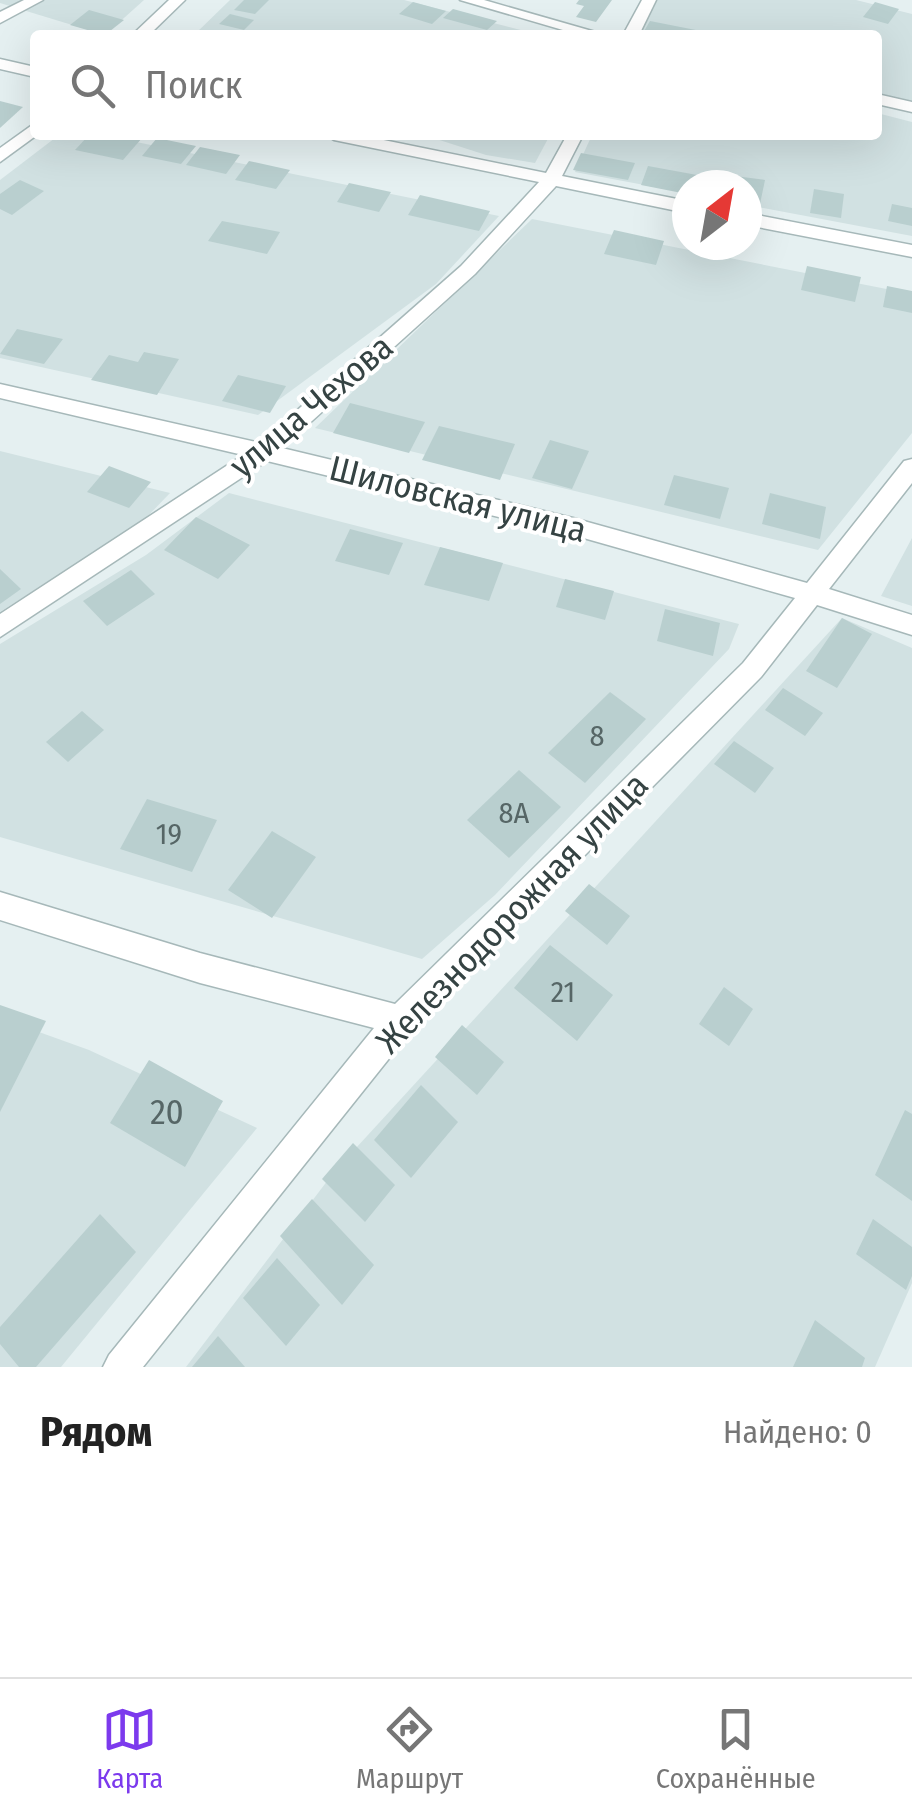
<!DOCTYPE html>
<html lang="ru">
<head>
<meta charset="utf-8">
<style>
	body { margin:0; font-family:"Fira Sans Condensed",sans-serif; background:#f2f2f2; color:#222 }
	.compass { position:absolute; left:672px; top:170px; width:90px; height:90px; border-radius:50%; background:#fff; box-shadow:0 10px 40px #0002; rotate:31deg }
	.list { margin:0; padding:0; list-style:none }
	h2 { display:flex; justify-content:space-between; align-items:center; height:130px; margin:0; padding:0 40px; font-size:42px }
	h2 small { font-size:32px; font-weight:400; color:#767676 }
	.icon { flex:none; width:55px; height:55px; fill:none; stroke:currentColor; stroke-width:2; stroke-linecap:round; stroke-linejoin:round }
	.map { position:relative; flex:none; width:912px; height:1367px; overflow:hidden }
	.search { position:absolute; background:#fff; box-shadow:0 10px 40px #0002; left:30px; right:30px; top:30px; height:110px; display:flex; align-items:center; gap:25px; box-sizing:border-box; padding:0 35px; border-radius:10px; color:#767676; font-size:38px }
	.sheet { height:310px; background:#fff }
	nav { display:flex; justify-content:space-around; align-items:center; box-sizing:border-box; height:140px; border-top:2px solid #e0e0e0; background:#fff; font-size:28px; color:#767676 }
	nav a { display:grid; justify-items:center; gap:5px }
	nav .on { color:#7c3aed }
	.map>svg:first-child { display:block }
	.residential { fill:#d1e1e2 }
	.building { fill:#b9cfcf }
	.lines { fill:none; stroke-linecap:round; stroke-linejoin:round }
	.street-casing { stroke:#a6b8b9; stroke-width:3 }
	.street { fill:#fff; fill-rule:evenodd }
	.labels { text-anchor:middle; dominant-baseline:central; stroke-width:8; stroke-linejoin:round; paint-order:stroke }
	.number-label { font-size:30px; fill:#566666 }
	.street-label { font-size:35px; fill:#354343; stroke:#fff }
	.near-number-label { font-size:35px; fill:#566666 }
</style>
</head>
<body>
<div class="map">
<svg width="912" height="1367" viewBox="0 0 912 1367">
	<rect width="100%" height="100%" fill="#e5f0f1"/>
	<g class="residential">
		<path d="M0,0H144L105,35L0,3Z"/>
		<path d="M230,0H404L540,35H194Z"/>
		<path d="M657,0H856L912,14V101L877,93V35H640Z"/>
		<path d="M877,113L912,122V236L747,205V185H687V193L575,172L592,135H877Z"/>
		<path d="M59,135H102L499,216L436,284L258,415L0,358V180Z"/>
		<path d="M424,135H550L535,163L486,155Z"/>
		<path d="M532,219L912,294V433L818,550L315,428Z"/>
		<path d="M0,451L170,493L142,522L0,612Z"/>
		<path d="M229,493L739,624L729,649L495,895L422,959L0,837V644L146,555Z"/>
		<path d="M912,538V606L881,596Z"/>
		<path d="M842,618L912,648V1283L875,1367H186L334,1172Z"/>
		<path d="M0,1018L89,1050L257,1128L61,1367H0Z"/>
	</g>
	<g class="building">
		<path d="M244,0H269L255,14L234,10Z"/>
		<path d="M579,0H612L596,22L576,17L584,6L576,4Z"/>
		<path d="M413,2L446,11L432,24L399,14Z"/>
		<path d="M875,2L899,9L888,24L863,17Z"/>
		<path d="M453,9L497,21L487,30L443,18Z"/>
		<path d="M89,10L124,20L105,35L70,25Z"/>
		<path d="M230,14L254,20L244,30L219,24Z"/>
		<path d="M650,21L711,33V35L643,33Z"/>
		<path d="M0,101L23,107L0,128Z"/>
		<path d="M89,135H128L142,138L123,160L75,150Z"/>
		<path d="M157,138L196,146L181,164L142,156Z"/>
		<path d="M200,147L240,155L226,174L186,165Z"/>
		<path d="M581,153L635,163L628,180L573,170Z"/>
		<path d="M249,161L290,170L276,189L235,180Z"/>
		<path d="M648,166L708,177L705,185H687V194L641,185Z"/>
		<path d="M735,176L765,180L760,204L747,202V185H733Z"/>
		<path d="M20,180L44,191L12,215L0,209V194Z"/>
		<path d="M349,183L391,192L379,212L337,202Z"/>
		<path d="M814,189L844,194L841,218L810,213Z"/>
		<path d="M420,195L490,211L479,231L408,215Z"/>
		<path d="M892,204L912,208V226L888,221Z"/>
		<path d="M222,221L280,232L267,254L208,241Z"/>
		<path d="M614,230L664,241L656,265L604,254Z"/>
		<path d="M807,266L861,277L855,302L801,290Z"/>
		<path d="M887,286L912,291V313L883,307Z"/>
		<path d="M17,329L63,339L44,364L0,354Z"/>
		<path d="M144,352L179,359L157,395L91,380L109,355L138,362Z"/>
		<path d="M238,375L286,386L270,413L222,401Z"/>
		<path d="M350,403L425,422L409,453L333,433Z"/>
		<path d="M439,426L515,444L500,480L422,460Z"/>
		<path d="M550,440L589,451L572,489L532,478Z"/>
		<path d="M109,466L151,482L129,508L87,492Z"/>
		<path d="M674,475L729,488L720,519L664,505Z"/>
		<path d="M770,493L826,507L820,539L762,524Z"/>
		<path d="M196,517L250,545L218,579L164,550Z"/>
		<path d="M350,529L403,543L389,575L335,561Z"/>
		<path d="M440,547L503,563L489,601L424,585Z"/>
		<path d="M0,569L21,589L0,604Z"/>
		<path d="M131,570L155,594L107,626L83,601Z"/>
		<path d="M565,579L614,591L605,620L556,607Z"/>
		<path d="M665,609L720,623L713,656L657,641Z"/>
		<path d="M842,618L872,634L837,688L806,671Z"/>
		<path d="M783,688L823,713L805,736L765,710Z"/>
		<path d="M610,692L646,719L585,783L548,753Z"/>
		<path d="M82,711L104,730L68,762L46,742Z"/>
		<path d="M734,741L774,768L755,793L714,764Z"/>
		<path d="M519,770L561,807L509,858L467,820Z"/>
		<path d="M147,799L217,820L192,872L120,849Z"/>
		<path d="M272,831L316,857L272,918L228,890Z"/>
		<path d="M589,884L630,916L607,945L565,911Z"/>
		<path d="M550,945L613,995L577,1041L514,988Z"/>
		<path d="M724,987L753,1009L729,1046L699,1024Z"/>
		<path d="M0,1005L46,1021L0,1112Z"/>
		<path d="M462,1025L504,1062L477,1095L435,1057Z"/>
		<path d="M149,1060L223,1101L185,1167L110,1123Z"/>
		<path d="M421,1085L458,1122L411,1178L374,1140Z"/>
		<path d="M905,1110L912,1114V1201L875,1175Z"/>
		<path d="M353,1143L395,1185L365,1222L322,1179Z"/>
		<path d="M312,1199L374,1265L342,1305L280,1236Z"/>
		<path d="M100,1214L136,1252L36,1367H19L0,1344V1327Z"/>
		<path d="M873,1219L912,1247V1276L906,1290L856,1254Z"/>
		<path d="M277,1258L320,1305L286,1346L243,1298Z"/>
		<path d="M815,1320L865,1358L862,1367H793Z"/>
		<path d="M218,1336L245,1367H192Z"/>
	</g>
	<g class="lines">
		<defs>
			<g id="street">
				<path d="M24,0H43L0,23V12Z"/>
				<path d="M169,0H185L149,35H132Z"/>
				<path d="M460,0H484L606,35H580Z"/>
				<path d="M642,0H656L639,35H623Z"/>
				<path d="M0,59L35,67V77L0,69Z"/>
				<path d="M877,94L912,102V112L877,104Z"/>
				<path d="M35,123L37,135L0,162V148Z"/>
				<path d="M326,135H359L546,173L567,135H583L562,176L687,201V213L556,186L475,274L282,448L573,518L807,583L904,461L912,459V483L829,589L912,615V635L817,605L761,677L411,1031L143,1367H103L109,1355L374,1028L200,983L0,920V892L200,953L395,1004L743,663L795,598L573,535L267,461L0,637V614L243,455L0,398V384L260,443L461,266L539,182L334,140Z"/>
				<path d="M747,213L912,245V257L747,225Z"/>
			</g>
		</defs>
		<use href="#street" class="street-casing"/>
		<use href="#street" class="street"/>
	</g>
	<g class="labels">
		<g class="number-label">
			<text x="597" y="736">8</text>
			<text x="514" y="813">8А</text>
			<text x="169" y="834">19</text>
			<text x="563" y="992">21</text>
		</g>
		<g class="street-label">
			<text transform="translate(311 406) rotate(-40)">улица Чехова</text>
			<text transform="translate(458 499) rotate(14)">Шиловская улица</text>
			<text transform="translate(512 913) rotate(-46)">Железнодорожная улица</text>
		</g>
		<g class="near-number-label">
			<text x="167" y="1112">20</text>
		</g>
	</g>
</svg>
<svg class="compass" viewBox="-18 -18 36 36"><path d="M0-13l5 13h-10z" fill="#e53935"/><path d="M0 13l5-13h-10z" fill="#767676"/></svg>
<div class="search"><svg class="icon" aria-label="search" viewBox="0 0 24 24"><circle cx="10" cy="10" r="6"/><path d="M15 15l6 6"/></svg>Поиск</div>
</div>
<section class="sheet">
<h2>Рядом<small>Найдено: 0</small></h2>
<ul class="list">
</ul>
</section>
<nav>
<a class="on"><svg class="icon" aria-label="map" viewBox="0 0 24 24"><path d="M3 6l6-2 6 2 6-2v14l-6 2-6-2-6 2zM9 4v14M15 6v14"/></svg>Карта</a>
<a><svg class="icon" aria-label="directions" viewBox="0 0 24 24"><path d="M12 3l9 9-9 9-9-9zM9 14v-3h6M13 9l2 2-2 2"/></svg>Маршрут</a>
<a><svg class="icon" aria-label="saved" viewBox="0 0 24 24"><path d="M7 4h10v16l-5-4-5 4z"/></svg>Сохранённые</a>
</nav>
</body>
</html>
